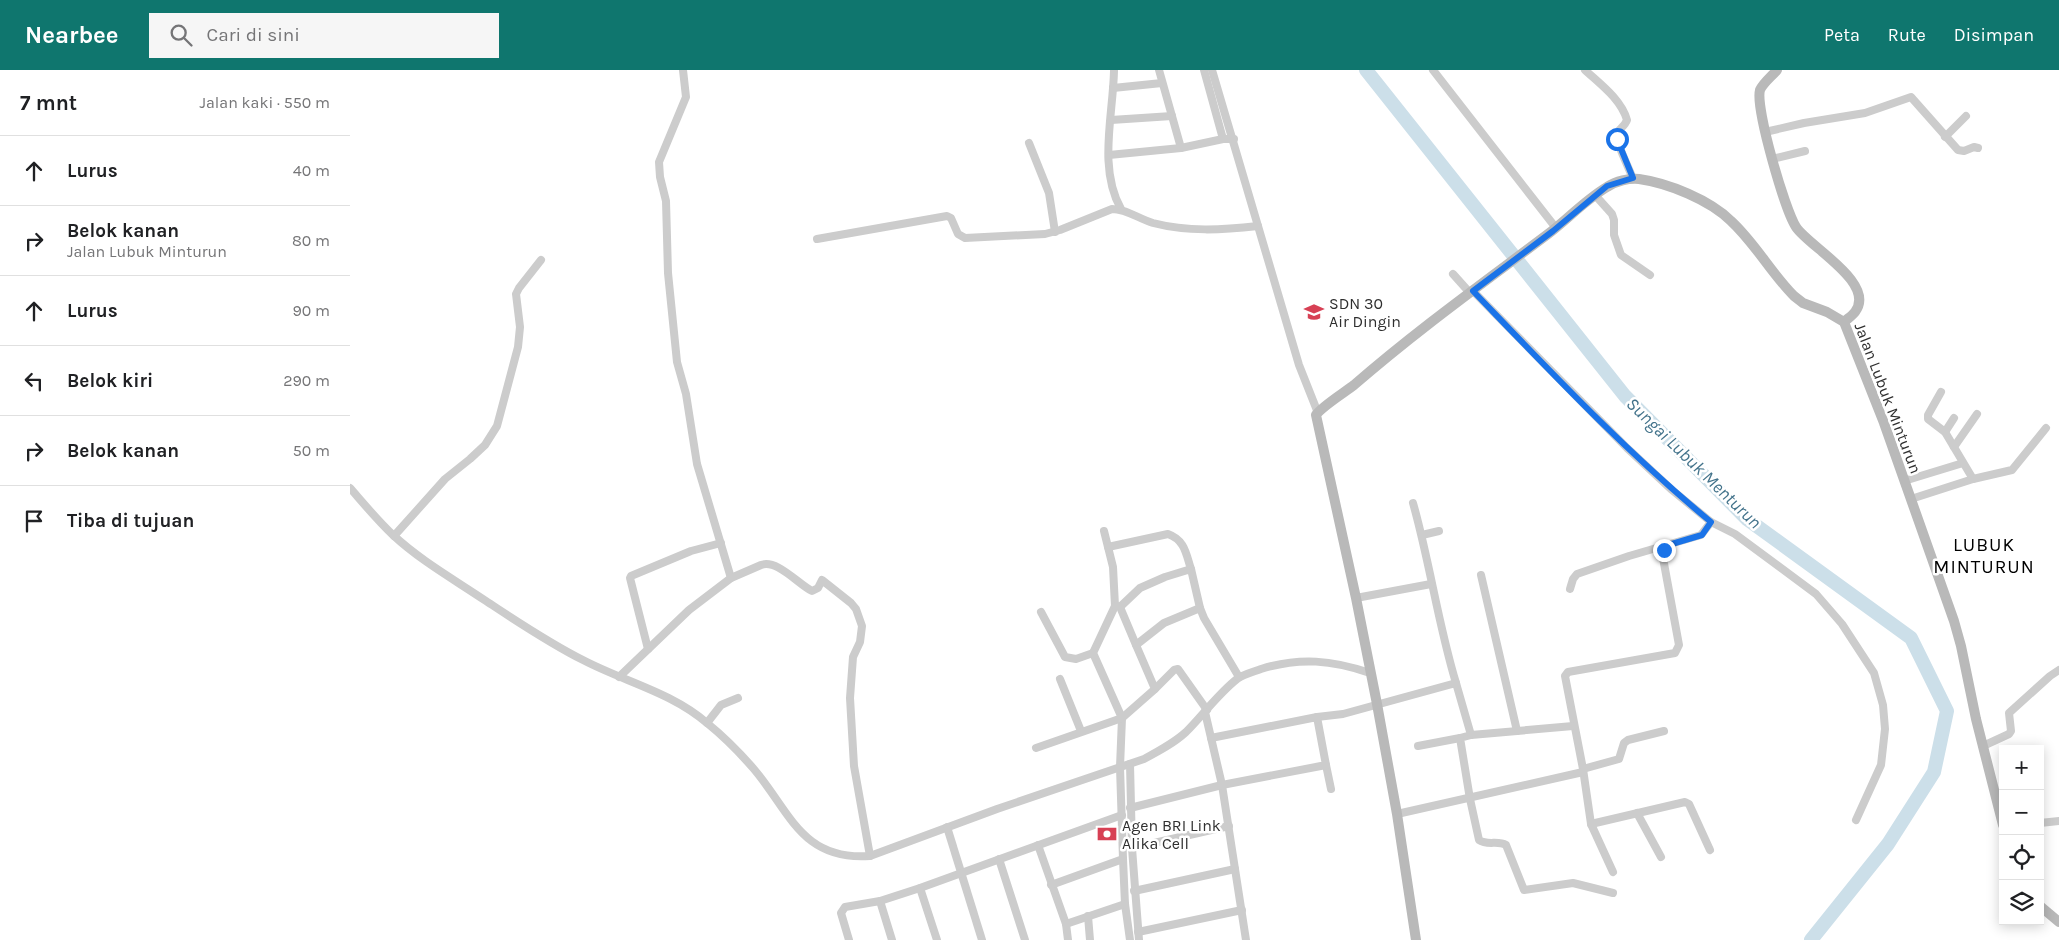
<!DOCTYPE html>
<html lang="id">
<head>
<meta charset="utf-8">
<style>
	body { margin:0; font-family:Karla,sans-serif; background:#f6f6f6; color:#202124 }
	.controls { position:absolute; right:15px; bottom:15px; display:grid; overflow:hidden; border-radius:0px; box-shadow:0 2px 12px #0003 }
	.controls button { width:45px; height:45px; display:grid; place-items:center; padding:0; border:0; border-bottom:1px solid #e0e0e0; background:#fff; color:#202124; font:25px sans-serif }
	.stop { position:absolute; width:15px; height:15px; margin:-11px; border:4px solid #1a73e8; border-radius:50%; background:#fff }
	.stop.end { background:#1a73e8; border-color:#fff; box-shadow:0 1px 5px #0008 }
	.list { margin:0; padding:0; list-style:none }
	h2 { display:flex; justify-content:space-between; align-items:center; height:65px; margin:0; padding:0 20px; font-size:21px }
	h2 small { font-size:16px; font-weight:400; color:#757577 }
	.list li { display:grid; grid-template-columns:32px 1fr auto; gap:15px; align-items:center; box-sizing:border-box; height:70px; padding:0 20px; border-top:1px solid #e0e0e0 }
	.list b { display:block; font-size:19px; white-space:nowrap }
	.list p { margin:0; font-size:16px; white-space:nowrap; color:#757577 }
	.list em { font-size:16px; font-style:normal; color:#757577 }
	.icon { flex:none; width:28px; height:28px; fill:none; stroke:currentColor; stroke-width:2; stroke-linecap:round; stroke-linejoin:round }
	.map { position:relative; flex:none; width:1709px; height:870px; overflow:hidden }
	header { display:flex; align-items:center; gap:30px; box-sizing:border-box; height:70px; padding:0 25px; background:#0f766e; color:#fff }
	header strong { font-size:24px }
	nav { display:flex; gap:28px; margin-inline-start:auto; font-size:18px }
	.search { width:350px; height:45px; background:#f6f6f6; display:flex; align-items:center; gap:12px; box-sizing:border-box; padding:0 18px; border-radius:0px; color:#757577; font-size:19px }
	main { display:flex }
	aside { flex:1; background:#fff }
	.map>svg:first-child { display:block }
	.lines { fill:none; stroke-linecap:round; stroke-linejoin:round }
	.river { stroke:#ccdfe9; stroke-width:14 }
	.street { stroke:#ccc; stroke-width:8 }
	.secondary { stroke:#b9b9b9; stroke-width:10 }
	.route { stroke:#1a73e8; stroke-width:6 }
	.labels { text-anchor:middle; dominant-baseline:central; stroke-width:5; stroke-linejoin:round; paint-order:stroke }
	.poi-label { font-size:16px; fill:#2f2f2f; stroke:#fff; text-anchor:start }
	.street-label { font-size:16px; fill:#2f2f2f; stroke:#fff }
	.water-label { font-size:18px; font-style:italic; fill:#43738b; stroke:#fff }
	.quarter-label { font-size:19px; letter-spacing:1px; fill:#000; stroke:#fff }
</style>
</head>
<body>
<header>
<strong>Nearbee</strong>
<div class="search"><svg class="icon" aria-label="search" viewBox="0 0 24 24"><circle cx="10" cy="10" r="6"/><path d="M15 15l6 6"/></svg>Cari di sini</div>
<nav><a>Peta</a><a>Rute</a><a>Disimpan</a></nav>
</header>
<main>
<aside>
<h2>7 mnt<small>Jalan kaki · 550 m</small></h2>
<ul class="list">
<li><svg class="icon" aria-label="ahead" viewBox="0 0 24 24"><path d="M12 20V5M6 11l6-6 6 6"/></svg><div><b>Lurus</b></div><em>40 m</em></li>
<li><svg class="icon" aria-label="right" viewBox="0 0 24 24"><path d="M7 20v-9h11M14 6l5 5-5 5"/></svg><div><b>Belok kanan</b><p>Jalan Lubuk Minturun</p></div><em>80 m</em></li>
<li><svg class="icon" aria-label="ahead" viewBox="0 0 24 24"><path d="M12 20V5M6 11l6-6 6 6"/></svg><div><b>Lurus</b></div><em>90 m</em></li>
<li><svg class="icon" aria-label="left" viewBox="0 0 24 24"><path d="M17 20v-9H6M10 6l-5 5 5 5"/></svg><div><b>Belok kiri</b></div><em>290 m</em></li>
<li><svg class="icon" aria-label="right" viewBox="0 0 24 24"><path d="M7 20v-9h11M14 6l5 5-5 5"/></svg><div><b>Belok kanan</b></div><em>50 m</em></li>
<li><svg class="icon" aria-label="arrive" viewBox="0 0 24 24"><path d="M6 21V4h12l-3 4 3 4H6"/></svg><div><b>Tiba di tujuan</b></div></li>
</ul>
</aside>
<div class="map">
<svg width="1709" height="870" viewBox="0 0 1709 870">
	<rect width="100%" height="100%" fill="#fff"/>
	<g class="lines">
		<path class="river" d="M1016,0L1275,326L1397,449L1561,568L1597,641L1584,702L1538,774L1461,870"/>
		<g class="street">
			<path d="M333,0L336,27L309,92L310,107L316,131L318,203L327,292L336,324L347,394L381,508"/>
			<path d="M809,0L831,78"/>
			<path d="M854,0L873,69"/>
			<path d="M862,0L949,295L968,343"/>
			<path d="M1083,0L1206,158"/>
			<path d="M1235,0C1250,14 1271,29 1277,50C1275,56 1270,58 1267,63C1264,69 1280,100 1283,109"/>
			<path d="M764,1C763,46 748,98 771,139"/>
			<path d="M763,18L812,13"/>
			<path d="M761,50L822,46"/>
			<path d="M1415,62L1454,53L1515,43L1561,27L1608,80L1614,81L1624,77L1628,78"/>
			<path d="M1595,67L1616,46"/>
			<path d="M679,73L699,123L705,162"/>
			<path d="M759,85L831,78L873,69H884"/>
			<path d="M1422,89L1455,81"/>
			<path d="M1245,125L1262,144L1264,150V165L1271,185L1300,205"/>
			<path d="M467,169L597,146L601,148L608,164L615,168L695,164L710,160L762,139C777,139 789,149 803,153C838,162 872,160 908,156"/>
			<path d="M1103,204L1120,223"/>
			<path d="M1123,221L1277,378L1322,420L1361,452L1385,464L1466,524L1492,554L1524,603L1533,635L1535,659L1531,695L1506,750"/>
			<path d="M1595,362L1604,348"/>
			<path d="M1604,377L1627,344"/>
			<path d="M1623,409L1662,400L1696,358"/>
			<path d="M1554,411L1613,393"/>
			<path d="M0,418C14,434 28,451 43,465C71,491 105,510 136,531C168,552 199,573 233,590C275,612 321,622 357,653C373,666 390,683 403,698C440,741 451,791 520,786L647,739L794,689C809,681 824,673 836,662C853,645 868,624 887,609C894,604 903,602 911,599C950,587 982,590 1020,603"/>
			<path d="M1561,429L1623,409L1595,362L1578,349V345L1591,322"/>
			<path d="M1063,433C1080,493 1088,554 1106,613"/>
			<path d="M754,461L763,497L765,536L743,583L772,648L770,697L773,789L775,834L780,870"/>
			<path d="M1072,465L1089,461"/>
			<path d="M44,466L95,409L120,389L135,375L147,356L168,277L170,257L166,224L169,218L191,190"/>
			<path d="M758,477L818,464C835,470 836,484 841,499"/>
			<path d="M1131,505L1167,661"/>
			<path d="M1220,519L1223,509L1227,504L1279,486L1351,465L1361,452"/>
			<path d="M1006,528L1081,514"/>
			<path d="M766,536L770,537L786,575"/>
			<path d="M770,537L790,518L815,507L841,499L850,538"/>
			<path d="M691,542L715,587L726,589L743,583"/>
			<path d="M298,579L280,508L281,506L341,481L371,473"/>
			<path d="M269,607L339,540L381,508L411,495C427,489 448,514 462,521L468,518L472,510L501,533L506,539L512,556L510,572L503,587L500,628L504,696L520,786"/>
			<path d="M710,609L731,661"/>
			<path d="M805,619L824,600L828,599L857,640"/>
			<path d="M855,642L872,715L896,870"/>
			<path d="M967,647L993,644L1106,613L1121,665L1110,668L1120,729L1129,770C1137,776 1148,770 1156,775L1174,820L1223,813L1263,823"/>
			<path d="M357,653L371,635L388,628"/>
			<path d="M1314,661L1278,670L1274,673L1269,689L1233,699L1215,606L1218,602L1325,583L1329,575L1313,488L1315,475"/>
			<path d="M1121,665L1223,656"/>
			<path d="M1068,676L1110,668"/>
			<path d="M1633,676L1659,664L1661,661L1659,643L1700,606L1709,600"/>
			<path d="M686,678L772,648L805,619L786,575L814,553L850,538L854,548L889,607"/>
			<path d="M780,694L782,778L789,870"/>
			<path d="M976,695L981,719"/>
			<path d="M1233,699L1241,754L1263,802"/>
			<path d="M780,738L872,715L976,695L967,647L861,668"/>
			<path d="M1287,743L1311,787"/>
			<path d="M1047,744L1233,702"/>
			<path d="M1690,753L1709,751"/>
			<path d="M1241,754L1335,732L1339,734L1360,780"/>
			<path d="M597,757L632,870"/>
			<path d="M688,775L716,854L718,870"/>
			<path d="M782,778L879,756"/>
			<path d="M649,789L675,870"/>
			<path d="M701,815L773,789"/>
			<path d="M570,818L587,870"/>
			<path d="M784,821L885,799"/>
			<path d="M530,831L542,870"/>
			<path d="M738,846L740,870"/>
			<path d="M716,854L775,834"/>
			<path d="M788,862L892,840"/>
			<path d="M499,870L491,843L495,837L530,831L570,818L772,745"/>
		</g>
		<g class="secondary">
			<path d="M1427,0C1422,6 1413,13 1410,20C1405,38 1435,140 1446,157C1458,176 1527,213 1505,242C1502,246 1497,249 1494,252"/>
			<path d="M1690,836L1709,852"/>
			<path d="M1066,870L1047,744L1027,634L1006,528L966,345C971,337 995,322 1004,315C1066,261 1133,213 1198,164C1218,149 1235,130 1257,117C1266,111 1279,108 1289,109C1318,113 1360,130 1381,151C1405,173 1421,203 1444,226L1453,233L1477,242L1494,252L1534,353L1604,551L1611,576L1626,649L1653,755"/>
		</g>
	</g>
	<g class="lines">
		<path class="route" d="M1267,69L1283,108L1257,116L1203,161L1123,221C1200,301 1276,382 1361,452L1352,465L1315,476L1314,480"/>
	</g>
	<defs>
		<symbol id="school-bare" viewBox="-9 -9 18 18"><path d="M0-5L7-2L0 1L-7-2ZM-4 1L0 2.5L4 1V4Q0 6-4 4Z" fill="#d74054" stroke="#fff" stroke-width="2.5" paint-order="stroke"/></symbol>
		<symbol id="bank-bare" viewBox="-9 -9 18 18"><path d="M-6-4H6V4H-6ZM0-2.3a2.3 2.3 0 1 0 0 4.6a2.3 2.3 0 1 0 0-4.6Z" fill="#d74054" stroke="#fff" stroke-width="2.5" paint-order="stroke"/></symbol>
	</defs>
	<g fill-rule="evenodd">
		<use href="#school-bare" x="950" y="228" width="28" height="28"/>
		<use href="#bank-bare" x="743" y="750" width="28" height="28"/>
	</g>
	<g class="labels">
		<g class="poi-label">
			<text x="979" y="233">SDN 30<tspan x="979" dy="18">Air Dingin</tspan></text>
			<text x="772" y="755">Agen BRI Link<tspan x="772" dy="18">Alika Cell</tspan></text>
		</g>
		<g class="street-label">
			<text transform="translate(1538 328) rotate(69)">Jalan Lubuk Minturun</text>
		</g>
		<g class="water-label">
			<text transform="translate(1344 393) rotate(44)">Sungai Lubuk Menturun</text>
		</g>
		<g class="quarter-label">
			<text x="1634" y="475">LUBUK<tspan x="1634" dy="22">MINTURUN</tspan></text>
		</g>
	</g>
</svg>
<div class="controls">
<button>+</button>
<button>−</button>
<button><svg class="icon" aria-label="locate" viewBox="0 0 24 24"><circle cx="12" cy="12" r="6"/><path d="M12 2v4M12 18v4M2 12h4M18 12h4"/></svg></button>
<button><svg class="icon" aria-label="layers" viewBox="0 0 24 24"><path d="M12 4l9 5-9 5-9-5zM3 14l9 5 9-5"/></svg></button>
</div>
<div class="stop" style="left:1267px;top:69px"></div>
<div class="stop end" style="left:1314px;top:480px"></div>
</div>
</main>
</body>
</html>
